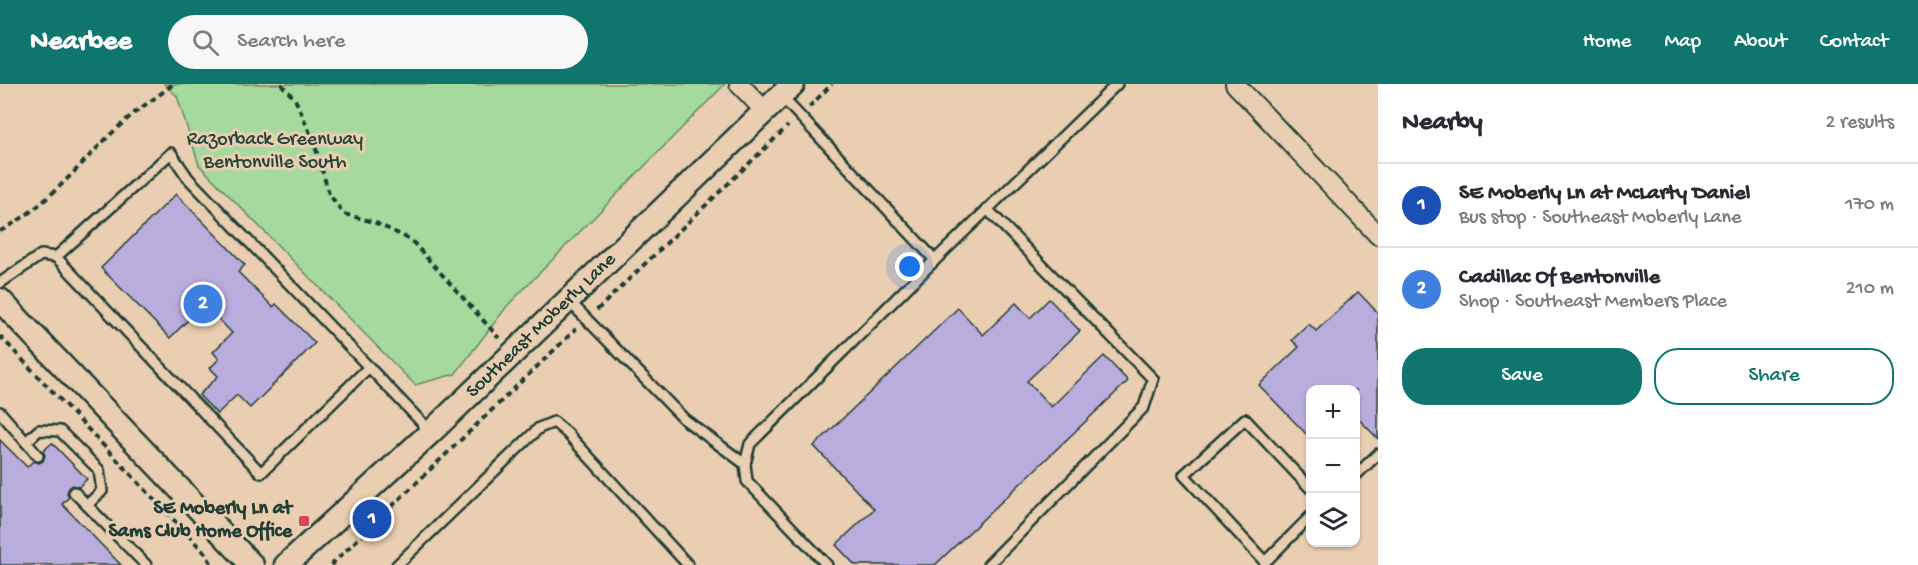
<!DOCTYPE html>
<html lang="en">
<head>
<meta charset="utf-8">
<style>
	body { margin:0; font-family:"Gochi Hand",sans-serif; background:#f7f7f7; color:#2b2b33 }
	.controls { position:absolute; right:18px; bottom:18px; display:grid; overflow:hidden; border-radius:12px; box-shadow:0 2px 4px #0004 }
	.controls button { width:54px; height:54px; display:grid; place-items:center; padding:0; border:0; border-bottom:2px solid #e1e1e2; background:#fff; color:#2b2b33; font:30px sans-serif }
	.you { position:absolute; left:910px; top:183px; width:21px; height:21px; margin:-15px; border:4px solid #fff; border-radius:50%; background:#1a73e8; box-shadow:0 0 0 9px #1a73e833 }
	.badge { display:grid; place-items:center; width:39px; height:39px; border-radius:50%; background:#0f766e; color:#fff; font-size:20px; font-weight:700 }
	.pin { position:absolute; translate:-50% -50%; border:3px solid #fff; box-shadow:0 2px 6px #0006 }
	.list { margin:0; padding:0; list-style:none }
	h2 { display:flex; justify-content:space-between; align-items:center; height:78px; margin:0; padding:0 24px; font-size:26px }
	h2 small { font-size:20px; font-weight:400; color:#7c7c81 }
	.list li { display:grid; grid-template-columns:39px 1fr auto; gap:18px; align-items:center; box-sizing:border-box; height:84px; padding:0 24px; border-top:2px solid #e1e1e2 }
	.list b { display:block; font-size:22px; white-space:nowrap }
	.list p { margin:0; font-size:20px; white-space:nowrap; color:#7c7c81 }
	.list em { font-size:20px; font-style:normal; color:#7c7c81 }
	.actions { display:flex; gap:12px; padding:18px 24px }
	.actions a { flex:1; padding:14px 0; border:2px solid #0f766e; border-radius:24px; text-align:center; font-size:21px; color:#0f766e }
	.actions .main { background:#0f766e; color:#fff }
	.icon { flex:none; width:33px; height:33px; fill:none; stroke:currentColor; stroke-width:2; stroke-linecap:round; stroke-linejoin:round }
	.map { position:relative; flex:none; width:1378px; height:481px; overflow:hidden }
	header { display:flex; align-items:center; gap:36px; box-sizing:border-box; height:84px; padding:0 30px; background:#0f766e; color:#fff }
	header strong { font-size:28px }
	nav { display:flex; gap:33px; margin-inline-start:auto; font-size:21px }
	.search { width:420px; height:54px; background:#f7f7f7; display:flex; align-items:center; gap:15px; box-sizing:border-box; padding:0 21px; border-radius:33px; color:#7c7c81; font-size:22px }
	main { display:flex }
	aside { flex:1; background:#fff }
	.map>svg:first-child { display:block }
	.green { fill:#a5da9c; stroke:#628c68; stroke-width:1.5 }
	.building { fill:#b9adde; stroke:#1f3d34; stroke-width:1.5 }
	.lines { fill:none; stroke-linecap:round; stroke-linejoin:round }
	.service-casing { stroke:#1f3d34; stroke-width:14 }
	.minor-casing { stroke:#1f3d34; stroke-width:22 }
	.tertiary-casing { stroke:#1f3d34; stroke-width:27 }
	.path { stroke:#1f3d34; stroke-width:4; stroke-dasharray:6 4.5; stroke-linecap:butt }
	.service { stroke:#eaceb1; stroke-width:9 }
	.minor { stroke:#eaceb1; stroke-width:18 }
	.tertiary { stroke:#eaceb1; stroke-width:22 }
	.poi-dot { fill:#d1495b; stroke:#eaceb1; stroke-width:2 }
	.labels { text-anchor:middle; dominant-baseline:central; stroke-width:6; stroke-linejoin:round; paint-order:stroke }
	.park-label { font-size:20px; fill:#264539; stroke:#eaceb1 }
	.street-label { font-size:20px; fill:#1f3d34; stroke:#eaceb1 }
	.poi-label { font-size:20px; font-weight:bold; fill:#1f3d34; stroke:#eaceb1; text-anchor:end }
</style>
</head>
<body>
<header>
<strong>Nearbee</strong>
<div class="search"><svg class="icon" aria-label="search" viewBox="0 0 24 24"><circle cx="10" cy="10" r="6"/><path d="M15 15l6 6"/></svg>Search here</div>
<nav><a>Home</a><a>Map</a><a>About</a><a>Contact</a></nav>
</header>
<main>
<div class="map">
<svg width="1378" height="481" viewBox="0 0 1378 481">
	<rect width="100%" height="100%" fill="#eaceb1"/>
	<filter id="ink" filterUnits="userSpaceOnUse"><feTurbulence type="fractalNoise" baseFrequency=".0167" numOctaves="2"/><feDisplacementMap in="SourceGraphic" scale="12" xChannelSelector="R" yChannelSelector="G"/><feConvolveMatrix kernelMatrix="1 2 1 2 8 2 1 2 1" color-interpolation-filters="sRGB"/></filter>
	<g filter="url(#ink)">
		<path class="green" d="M164,0H725L508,221L455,290L415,301L199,81L177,12Z"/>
		<g class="building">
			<path d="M176,110L245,181L238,188L273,223L276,220L315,259L250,324L237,311L217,330L199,311L218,292L210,284L219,275L213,268L232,249L204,220L170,254L101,184Z"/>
			<path d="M1358,208L1378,229V355L1356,332V306H1311V355L1259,301L1299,263L1292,256L1309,240L1316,247Z"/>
			<path d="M1049,215L1080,247L1027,297L1051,323L1104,272L1128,297L935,481H855L836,461L874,425L814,362L958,224L983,251L1016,219L1030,234Z"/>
			<path d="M0,356L27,383L33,377L39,379L43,377L45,371L43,367L52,359L87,395L79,403L73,401L69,404L67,409L69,413L62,420L121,481H0Z"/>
		</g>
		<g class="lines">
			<defs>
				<g id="service">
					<path d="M781,12L935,176L1117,0"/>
					<path d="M987,125L1153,295L1144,323L988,481"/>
					<path d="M56,173L261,389L369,283"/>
					<path d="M0,199L41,171L56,173L171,69L188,94L430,347"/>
					<path d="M569,217L684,335L745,380"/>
					<path d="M0,328L38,372"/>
					<path d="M26,358L39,346L60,347L99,386L102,407L87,421"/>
					<path d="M1356,391L1378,370"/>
					<path d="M1310,404L1245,335L1184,391L1265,478L1310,433"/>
					<path d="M74,408L146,481"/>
					<path d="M397,481L539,344L554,338L567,349L688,481"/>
					<path d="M827,481L747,397L745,380L750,360L935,176"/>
				</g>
				<g id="minor">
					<path d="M739,0L764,26"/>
					<path d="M1235,0L1378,151"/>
				</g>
				<g id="tertiary">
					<path d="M0,216L252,481"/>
					<path id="s1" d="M286,481L431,348L793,0"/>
				</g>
			</defs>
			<use href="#service" class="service-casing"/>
			<use href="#minor" class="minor-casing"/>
			<use href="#tertiary" class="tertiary-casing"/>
			<g class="path">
				<path d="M281,0L295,15L314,58L329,110L344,130L374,138L411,156L499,254"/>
				<path d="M809,23L832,0"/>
				<path d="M0,147C50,122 84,73 125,37C140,23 158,13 173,0"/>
				<path d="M597,226L788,42"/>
				<path d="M0,252L206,470L212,481"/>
				<path d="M331,481L576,245"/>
			</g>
			<use href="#service" class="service"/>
			<use href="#minor" class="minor"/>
			<use href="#tertiary" class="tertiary"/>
		</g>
	</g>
	<rect class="poi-dot" x="298" y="431" width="12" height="12" rx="3"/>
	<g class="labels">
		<g class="park-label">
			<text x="275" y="56">Razorback Greenway<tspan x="275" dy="23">Bentonville South</tspan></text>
		</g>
		<g class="street-label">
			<text stroke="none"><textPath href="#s1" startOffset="350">Southeast Moberly Lane</textPath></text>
		</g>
		<g class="poi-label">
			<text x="292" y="425">SE Moberly Ln at<tspan x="292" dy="23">Sams Club Home Office</tspan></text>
		</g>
	</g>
</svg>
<div class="controls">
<button>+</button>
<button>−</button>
<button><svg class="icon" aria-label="layers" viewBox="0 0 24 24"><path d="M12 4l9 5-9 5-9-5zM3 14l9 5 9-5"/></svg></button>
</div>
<div class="you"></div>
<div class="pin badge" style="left:372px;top:435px;background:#1a4fb4">1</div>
<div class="pin badge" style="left:203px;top:220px;background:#3f7fe0">2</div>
</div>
<aside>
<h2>Nearby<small>2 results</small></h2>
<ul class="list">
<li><span class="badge" style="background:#1a4fb4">1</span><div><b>SE Moberly Ln at McLarty Daniel</b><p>Bus stop · Southeast Moberly Lane</p></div><em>170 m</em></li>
<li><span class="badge" style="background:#3f7fe0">2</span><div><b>Cadillac Of Bentonville</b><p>Shop · Southeast Members Place</p></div><em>210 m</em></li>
</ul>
<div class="actions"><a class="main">Save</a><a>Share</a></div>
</aside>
</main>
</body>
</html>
